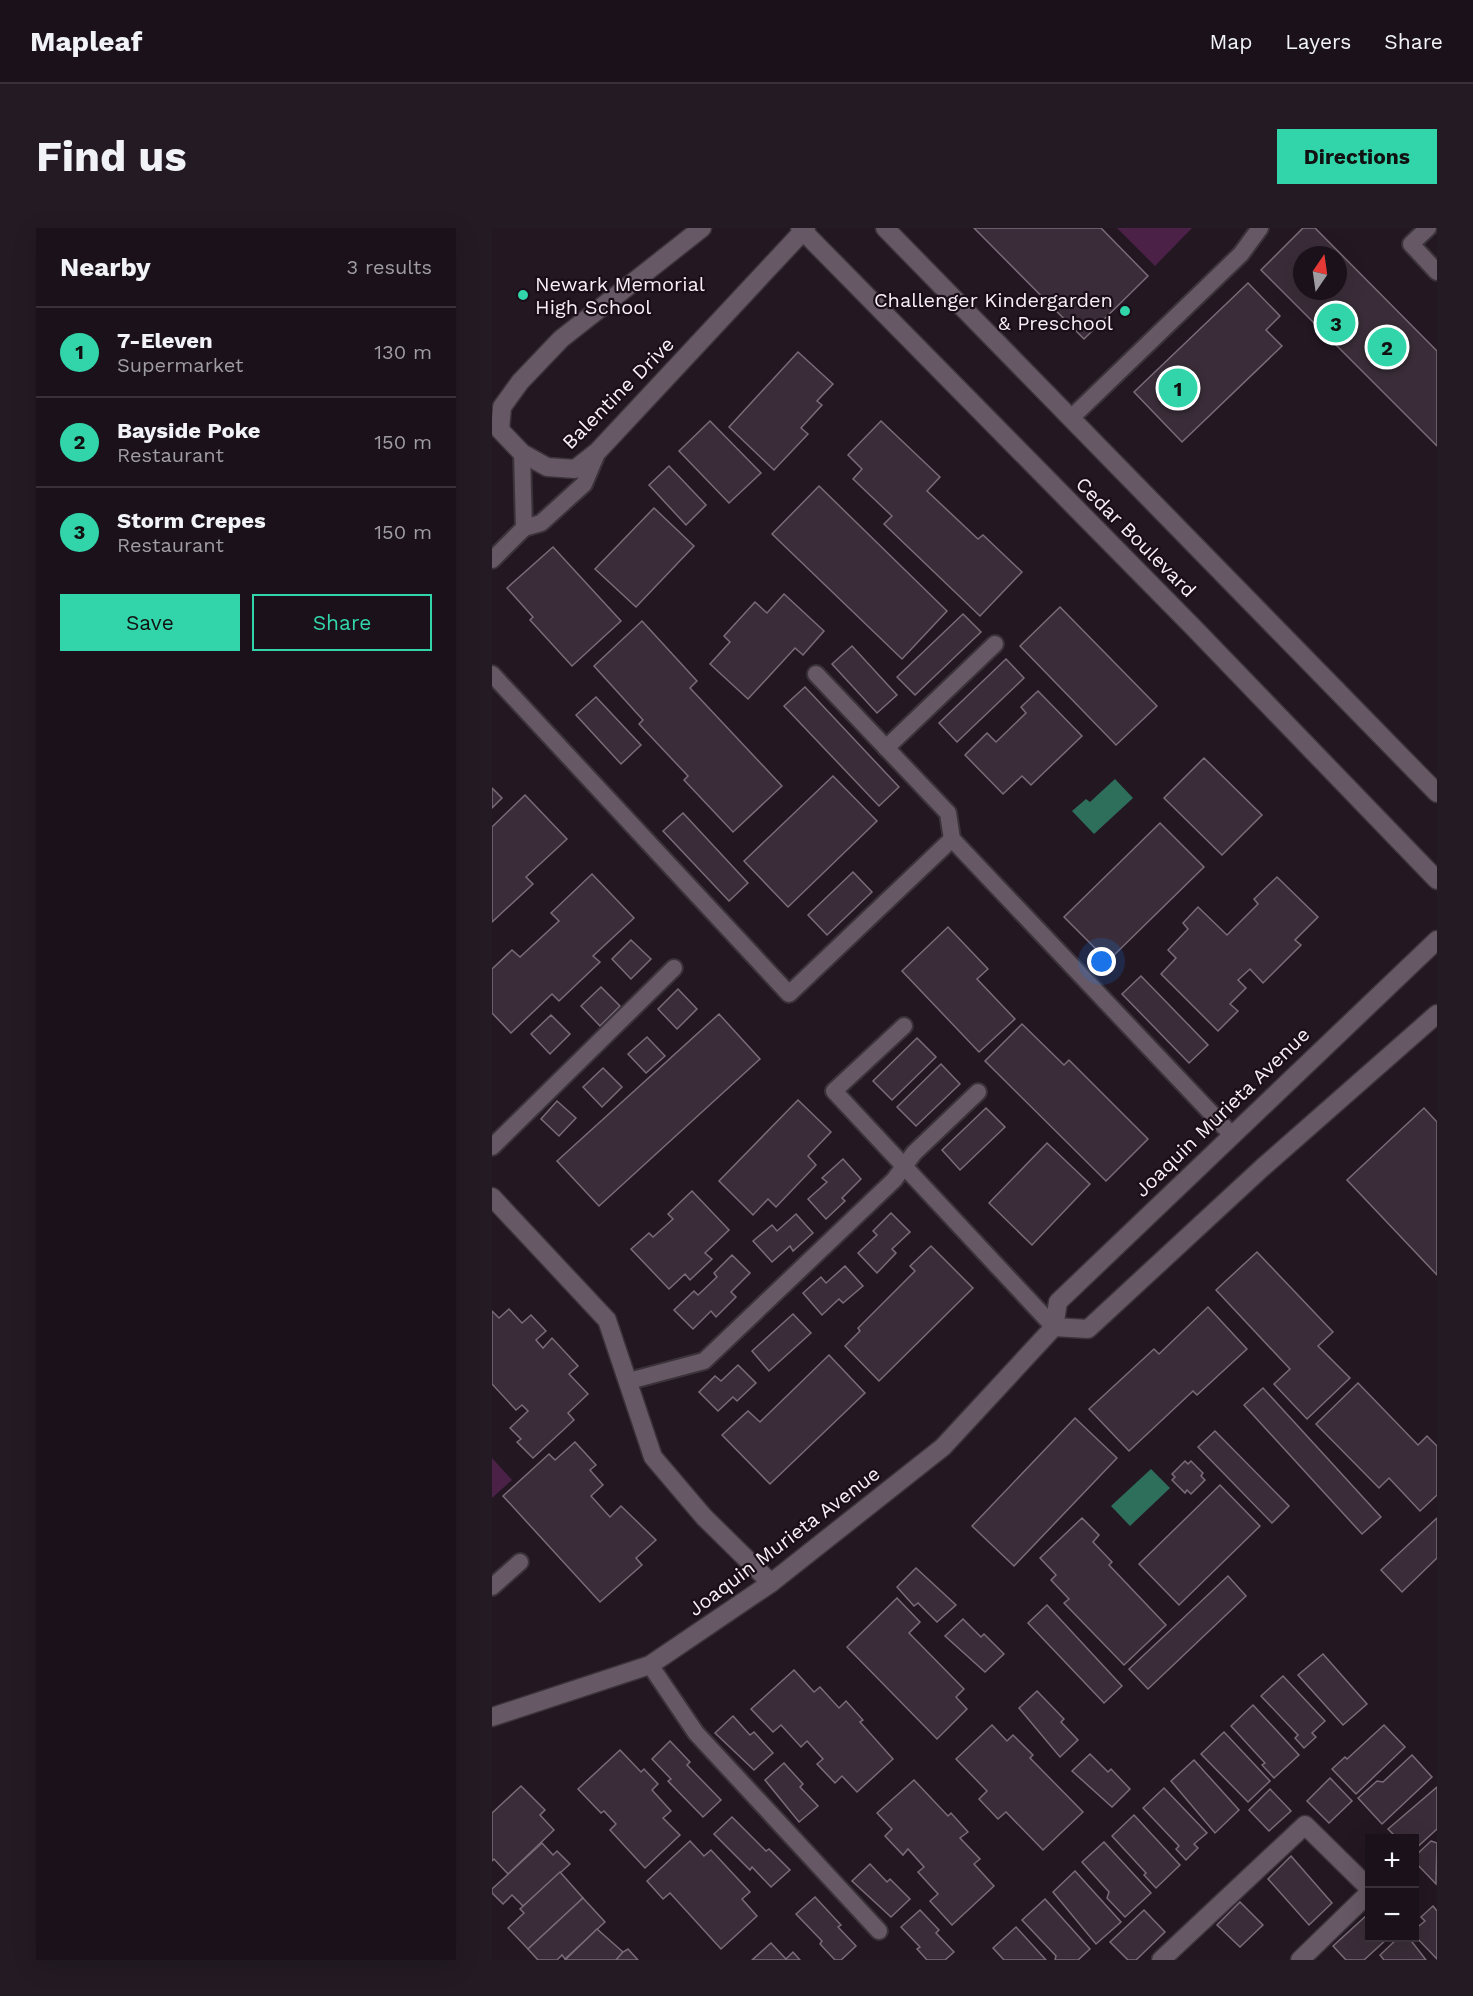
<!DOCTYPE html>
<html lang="en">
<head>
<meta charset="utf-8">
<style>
	body { margin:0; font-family:"Work Sans",sans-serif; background:#231a23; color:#f1f3f6 }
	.controls { position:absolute; right:18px; bottom:18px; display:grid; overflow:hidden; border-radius:0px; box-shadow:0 6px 24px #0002 }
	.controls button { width:54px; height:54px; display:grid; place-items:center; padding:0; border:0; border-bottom:2px solid #383139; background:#1a111a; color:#f1f3f6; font:30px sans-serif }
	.compass { position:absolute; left:801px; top:18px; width:54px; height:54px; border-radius:50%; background:#1a111a; box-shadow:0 6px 24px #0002; rotate:13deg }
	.you { position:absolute; left:610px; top:734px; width:21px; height:21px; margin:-15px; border:4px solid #fff; border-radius:50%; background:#1a73e8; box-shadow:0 0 0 9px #1a73e833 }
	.badge { display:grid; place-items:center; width:39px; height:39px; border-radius:50%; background:#32d4a9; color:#111; font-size:20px; font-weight:700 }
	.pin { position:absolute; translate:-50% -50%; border:3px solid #fff; box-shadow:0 2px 6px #0006 }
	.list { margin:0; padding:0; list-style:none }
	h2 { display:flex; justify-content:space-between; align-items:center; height:78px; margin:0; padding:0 24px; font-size:26px }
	h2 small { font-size:20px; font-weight:400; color:#9f9da2 }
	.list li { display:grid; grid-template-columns:39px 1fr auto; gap:18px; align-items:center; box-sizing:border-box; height:90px; padding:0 24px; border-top:2px solid #383139 }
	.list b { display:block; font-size:22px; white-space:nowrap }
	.list p { margin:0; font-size:20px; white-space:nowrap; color:#9f9da2 }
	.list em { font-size:20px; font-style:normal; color:#9f9da2 }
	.actions { display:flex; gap:12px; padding:18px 24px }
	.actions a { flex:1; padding:14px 0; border:2px solid #32d4a9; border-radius:0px; text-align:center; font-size:21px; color:#32d4a9 }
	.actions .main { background:#32d4a9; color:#111 }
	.map { position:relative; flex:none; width:945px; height:1732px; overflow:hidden; border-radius:0px }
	header { display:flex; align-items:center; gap:36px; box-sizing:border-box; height:84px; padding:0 30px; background:#1a111a; border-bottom:2px solid #383139 }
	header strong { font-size:28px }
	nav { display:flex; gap:33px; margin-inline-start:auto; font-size:21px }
	.intro { display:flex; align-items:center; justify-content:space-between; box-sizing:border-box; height:144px; padding:0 36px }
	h1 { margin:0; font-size:42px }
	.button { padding:15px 27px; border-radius:0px; background:#32d4a9; color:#111; font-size:21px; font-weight:700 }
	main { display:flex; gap:36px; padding:0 36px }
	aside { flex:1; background:#1a111a; border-radius:0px; box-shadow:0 6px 24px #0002 }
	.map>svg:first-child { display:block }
	.green { fill:#4b2148 }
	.water { fill:#2e6f5b }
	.building { fill:#3a2d39; stroke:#7a6b78; stroke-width:1.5; fill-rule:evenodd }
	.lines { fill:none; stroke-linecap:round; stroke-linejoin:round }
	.lane-casing { stroke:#3b333a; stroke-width:20 }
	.street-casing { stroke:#3b333a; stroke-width:21 }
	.secondary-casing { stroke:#3b333a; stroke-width:21 }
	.lane { stroke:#665864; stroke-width:16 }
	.street { stroke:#665864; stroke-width:18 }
	.secondary { stroke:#665864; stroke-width:18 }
	.poi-dot { fill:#32d4a9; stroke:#1a0e18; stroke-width:2 }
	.labels { text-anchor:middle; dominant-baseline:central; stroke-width:4.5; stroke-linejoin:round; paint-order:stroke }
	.poi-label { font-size:20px; fill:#f7eef6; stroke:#1a0e18; text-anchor:start }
	.street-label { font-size:20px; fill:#f7eef6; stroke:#1a0e18 }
</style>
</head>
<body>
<header>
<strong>Mapleaf</strong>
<nav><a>Map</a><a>Layers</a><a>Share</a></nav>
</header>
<div class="intro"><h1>Find us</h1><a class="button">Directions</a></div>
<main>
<aside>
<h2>Nearby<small>3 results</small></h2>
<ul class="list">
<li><span class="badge">1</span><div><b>7-Eleven</b><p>Supermarket</p></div><em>130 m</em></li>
<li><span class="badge">2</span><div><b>Bayside Poke</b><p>Restaurant</p></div><em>150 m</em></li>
<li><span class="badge">3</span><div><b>Storm Crepes</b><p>Restaurant</p></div><em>150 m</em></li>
</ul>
<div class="actions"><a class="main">Save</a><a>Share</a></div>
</aside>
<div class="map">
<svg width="945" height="1732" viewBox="0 0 945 1732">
	<rect width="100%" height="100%" fill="#231722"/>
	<g class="green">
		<path d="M625,0H700L663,38Z"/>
		<path d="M0,1230L20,1252L0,1270Z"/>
	</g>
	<g class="water">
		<path d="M623,551L641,570L602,606L580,583L594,571L598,574Z"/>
		<path d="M659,1241L678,1260L638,1298L619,1278Z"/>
	</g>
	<g class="building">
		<path d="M482,0H609L656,48L592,111Z"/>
		<path d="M811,0H823L945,123V218L769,42ZM810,27H846V63H810Z"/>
		<path d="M756,55L788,88L774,102L790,118L690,214L642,164Z"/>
		<path d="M306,124L341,156L325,173L330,177L309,200L316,206L282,242L237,199Z"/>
		<path d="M218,193L269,245L237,275L187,223Z"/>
		<path d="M389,193L448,249L435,263L486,311L491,307L530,344L488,388L392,296L400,288L361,251L370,241L356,227Z"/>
		<path d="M177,238L214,277L194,297L157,257Z"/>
		<path d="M327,258L455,383L410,431L280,306Z"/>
		<path d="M162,280L202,318L144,379L103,341Z"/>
		<path d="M61,319L129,393L80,438L38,392L41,389L15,360Z"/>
		<path d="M292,366L332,403L311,427L303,420L256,471L218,436L238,414L232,408L263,374L275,385Z"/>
		<path d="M568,379L665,478L624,517L528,418Z"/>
		<path d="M471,386L489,404L423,467L405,449Z"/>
		<path d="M150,393L205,453L198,460L290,558L241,604L192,552L196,548L147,496L151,492L102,438Z"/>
		<path d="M360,418L405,467L385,485L340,436Z"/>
		<path d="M514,431L532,450L465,514L447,495Z"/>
		<path d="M313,459L407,559L387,578L292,478Z"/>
		<path d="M546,463L590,508L539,557L530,548L511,566L473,527L495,505L504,514L534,485L529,479Z"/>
		<path d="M104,469L149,517L129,536L84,487Z"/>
		<path d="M712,530L770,587L730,627L672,570Z"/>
		<path d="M341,548L385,593L296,679L252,633Z"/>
		<path d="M0,560L10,570L0,580Z"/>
		<path d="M33,567L75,611L34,649L41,656L0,694V599Z"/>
		<path d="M191,585L256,655L237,673L171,603Z"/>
		<path d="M668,595L712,639L616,733L572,689Z"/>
		<path d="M361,644L380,664L335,707L316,687Z"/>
		<path d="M100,646L142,690L101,728L108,734L67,773L60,766L19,805L0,785V741L20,722L28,729L67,693L59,685Z"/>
		<path d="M785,649L826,689L803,712L809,717L771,755L758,741L746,752L754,760L738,776L746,783L726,803L669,746L684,730L676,722L696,701L691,695L706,679L735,707L766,676L762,671Z"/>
		<path d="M456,699L496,741L485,751L523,791L487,824L410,743Z"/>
		<path d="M139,712L159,731L139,751L120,731Z"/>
		<path d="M649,748L716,817L697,835L630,766Z"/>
		<path d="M109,759L128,778L108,798L89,778Z"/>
		<path d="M186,761L205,781L185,801L166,781Z"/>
		<path d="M227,786L268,831L107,978L65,933Z"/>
		<path d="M59,787L78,806L58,826L39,806Z"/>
		<path d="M530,796L572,837L577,832L656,911L614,953L493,833Z"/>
		<path d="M155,809L173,828L154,845L136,826Z"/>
		<path d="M425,810L444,829L400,872L381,853Z"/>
		<path d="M449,836L468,856L424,898L405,879Z"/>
		<path d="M111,840L130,859L110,879L91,859Z"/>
		<path d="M306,872L339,904L316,928L324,937L284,979L276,971L261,987L227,953Z"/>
		<path d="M65,873L84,890L67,908L49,891Z"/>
		<path d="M494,880L513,899L468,942L450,922Z"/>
		<path d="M932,880L945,894V1047L855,952Z"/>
		<path d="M555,915L598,956L540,1017L497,975Z"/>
		<path d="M351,931L369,951L350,970L353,973L334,991L316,971L335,954L330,950Z"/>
		<path d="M200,963L237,1002L213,1025L220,1031L198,1052L193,1046L177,1061L139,1021L157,1005L161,1009L181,991L176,986Z"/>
		<path d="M399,985L418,1004L400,1021L404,1025L385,1045L366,1025L385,1007L381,1003Z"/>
		<path d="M304,986L321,1005L301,1023L298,1018L280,1034L261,1013L280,997L285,1003Z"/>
		<path d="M439,1018L481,1060L387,1153L353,1118L368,1103L366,1100L423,1043L418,1038Z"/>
		<path d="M765,1024L841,1104L826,1118L858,1150L815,1191L782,1156L798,1141L724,1062Z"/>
		<path d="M240,1027L258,1045L239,1064L244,1069L224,1089L219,1083L201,1101L182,1082L202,1063L206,1067L225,1049L222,1045Z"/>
		<path d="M353,1038L371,1058L351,1075L347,1071L330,1087L311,1065L329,1049L334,1055Z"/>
		<path d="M716,1079L755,1121L705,1167L701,1163L637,1223L597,1181L662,1121L667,1126Z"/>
		<path d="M17,1081L30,1095L39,1087L54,1103L44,1112L51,1120L60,1110L86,1138L77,1146L96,1166L76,1185L82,1192L41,1230L25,1214L29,1211L18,1200L36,1183L30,1177L24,1182L0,1156V1083L7,1090Z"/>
		<path d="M301,1086L319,1105L277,1143L260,1123Z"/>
		<path d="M337,1127L373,1165L278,1256L230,1207L256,1183L268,1194Z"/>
		<path d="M246,1137L264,1155L245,1173L241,1169L226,1183L207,1164L223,1148L229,1153Z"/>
		<path d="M866,1155L926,1217L935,1208L945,1218V1267L928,1283L897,1250L887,1260L824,1196Z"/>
		<path d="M771,1160L889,1289L870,1306L752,1177Z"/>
		<path d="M583,1190L625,1230L522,1338L480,1298Z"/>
		<path d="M723,1203L797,1278L780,1295L706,1219Z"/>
		<path d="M83,1214L104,1237L98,1242L111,1257L99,1268L118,1289L129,1278L164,1312L144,1330L150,1337L108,1374L11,1268L57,1226L63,1232Z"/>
		<path d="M693,1233L696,1236L699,1233L711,1245L709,1248L713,1252L699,1266L695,1262L693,1265L680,1252L683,1249L680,1246Z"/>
		<path d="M728,1257L768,1298L687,1377L647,1336Z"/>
		<path d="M590,1290L607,1307L601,1314L620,1334L617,1337L674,1397L632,1437L572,1375L577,1371L559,1352L564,1347L548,1330Z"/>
		<path d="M945,1290V1330L910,1364L889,1342Z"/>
		<path d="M424,1340L464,1377L445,1394L426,1375L422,1378L405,1359Z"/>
		<path d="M736,1348L754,1368L656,1461L637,1441Z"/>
		<path d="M405,1370L428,1394L417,1405L472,1461L464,1469L475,1481L445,1511L355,1419Z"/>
		<path d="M555,1377L630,1458L612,1475L536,1395Z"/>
		<path d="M471,1391L489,1409L492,1406L512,1426L493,1444L453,1408Z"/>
		<path d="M831,1426L875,1476L851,1497L806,1447Z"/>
		<path d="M302,1442L322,1464L328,1459L347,1480L354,1473L371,1492L368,1494L401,1531L365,1564L350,1548L343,1555L325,1536L331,1531L315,1513L309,1519L289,1497L281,1504L259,1481Z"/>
		<path d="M791,1448L833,1493L820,1505L824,1509L812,1520L803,1510L806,1507L769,1468Z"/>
		<path d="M545,1463L572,1491L569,1494L586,1512L568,1529L527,1480Z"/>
		<path d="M761,1477L807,1527L782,1550L770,1537L773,1535L739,1498Z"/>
		<path d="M241,1488L258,1507L262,1504L281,1525L262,1542L223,1505Z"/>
		<path d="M500,1497L515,1513L521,1507L541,1527L538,1530L591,1584L551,1622L514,1584L506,1591L487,1571L495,1563L464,1531Z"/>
		<path d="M892,1497L913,1519L864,1566L840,1541L853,1529L855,1531Z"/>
		<path d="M732,1504L778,1553L756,1574L709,1526Z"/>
		<path d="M178,1513L198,1534L195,1537L229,1572L211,1589L176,1553L179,1551L160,1531Z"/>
		<path d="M128,1522L149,1544L152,1541L166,1556L160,1562L179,1583L171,1590L188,1607L153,1640L118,1602L124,1596L112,1583L109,1585L86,1561Z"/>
		<path d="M598,1526L616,1544L619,1541L638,1561L620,1579L580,1543Z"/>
		<path d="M920,1527L940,1549L890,1596L866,1570L885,1553L891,1554Z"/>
		<path d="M702,1532L747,1582L723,1605L679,1553Z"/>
		<path d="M292,1535L311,1556L308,1559L326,1578L307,1594L273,1552Z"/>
		<path d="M838,1550L860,1573L837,1595L815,1573Z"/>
		<path d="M422,1552L456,1588L459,1585L476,1604L468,1610L488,1631L482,1636L502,1658L460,1697L438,1673L446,1666L426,1644L432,1639L416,1621L411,1627L393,1608L400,1601L385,1585Z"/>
		<path d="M29,1558L53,1582L48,1587L62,1602L16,1646L2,1631L0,1633V1585Z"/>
		<path d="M945,1559V1601L922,1622V1610H905L896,1601Z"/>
		<path d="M672,1560L715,1605L702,1616L706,1620L694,1632L684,1621L687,1618L651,1580Z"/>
		<path d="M778,1561L799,1583L777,1603L757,1582Z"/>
		<path d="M642,1587L688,1637L664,1660L652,1647L654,1645L620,1608Z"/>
		<path d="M240,1589L274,1623L277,1621L298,1642L279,1659L260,1639L258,1642L222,1606Z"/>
		<path d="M198,1613L212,1628L219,1622L258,1664L250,1671L265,1688L229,1721L178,1665L171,1671L155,1653Z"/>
		<path d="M939,1613L945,1615L944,1656L922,1633V1629Z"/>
		<path d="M612,1614L659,1665L633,1689L615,1670L617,1664L590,1634Z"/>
		<path d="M50,1615L61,1627L65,1623L78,1636L31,1678L20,1667L11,1676L0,1665V1661Z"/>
		<path d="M799,1628L840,1675L817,1697L776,1651Z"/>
		<path d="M378,1636L395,1654L398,1651L418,1671L399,1689L360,1653Z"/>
		<path d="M583,1643L629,1694L604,1716L561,1664Z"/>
		<path d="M68,1644L91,1670L36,1721L16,1700L32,1685L28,1681Z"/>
		<path d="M323,1669L349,1697L346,1699L364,1718L349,1732H343L328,1716L330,1713L304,1686Z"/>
		<path d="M91,1670L113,1694L73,1731L70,1727L65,1732H46L36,1721Z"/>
		<path d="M553,1671L598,1721L586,1732H563L564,1728L530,1692Z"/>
		<path d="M748,1674L771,1697L748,1719L725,1697Z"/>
		<path d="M941,1678L945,1683V1731L922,1707V1702L933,1693L929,1689Z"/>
		<path d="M428,1682L447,1702L444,1705L462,1724L453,1732H435L425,1721L428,1719L409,1699Z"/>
		<path d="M652,1682L673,1704L644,1732H636L618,1714Z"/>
		<path d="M875,1687L878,1689V1710H896L872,1732H854L841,1718Z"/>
		<path d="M524,1699L554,1732H512L501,1720Z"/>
		<path d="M105,1701L131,1724L124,1732H73Z"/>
		<path d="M906,1710H917L934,1732H892L888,1727Z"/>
		<path d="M279,1715L294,1731L301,1724L308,1732H260Z"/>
		<path d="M136,1721L146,1732H124L131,1724Z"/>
	</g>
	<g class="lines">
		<defs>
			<g id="lane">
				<path d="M936,0L919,16L945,44"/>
				<path d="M579,190L749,26L768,0"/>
				<path d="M30,225L32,300"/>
				<path d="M0,332L32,300L49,295L92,256L106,223"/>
				<path d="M0,446L297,766L460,611"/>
				<path d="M324,446L456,585L460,611L739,906"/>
				<path d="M394,520L503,416"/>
				<path d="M412,798L342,863L562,1099"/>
				<path d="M0,919L182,740"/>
				<path d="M137,1153L212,1133L402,952L422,925L486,864"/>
				<path d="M0,1359L28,1334"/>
				<path d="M158,1437L204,1505L387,1703"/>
			</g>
			<g id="street">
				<path d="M210,0L69,111L28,154L10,179L8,202L30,225L55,239L83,241L106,223L314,0"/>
				<path d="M0,969L115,1092L161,1229L212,1289L279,1355"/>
				<path d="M562,1099L596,1101L770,940L945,786"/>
				<path d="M0,1489L158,1437L279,1355L451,1219L562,1099L566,1074L945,712"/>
				<path d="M669,1732L813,1597L878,1661"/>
				<path d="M808,1732L878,1664"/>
			</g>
			<g id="secondary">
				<path d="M308,0L701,399L945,652"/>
				<path d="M393,0L945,565"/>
			</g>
		</defs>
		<use href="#lane" class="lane-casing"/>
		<use href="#street" class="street-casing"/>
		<use href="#secondary" class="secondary-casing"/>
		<use href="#lane" class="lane"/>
		<use href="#street" class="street"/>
		<use href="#secondary" class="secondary"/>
	</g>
	<g class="poi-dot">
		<circle cx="31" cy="67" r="6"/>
		<circle cx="633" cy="83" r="6"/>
	</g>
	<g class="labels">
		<g class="poi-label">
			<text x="43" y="56">Newark Memorial<tspan x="43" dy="23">High School</tspan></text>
			<text x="621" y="72" text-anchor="end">Challenger Kindergarden<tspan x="621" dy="23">&amp; Preschool</tspan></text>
		</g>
		<g class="street-label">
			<text transform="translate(126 165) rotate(-45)">Balentine Drive</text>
			<text transform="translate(644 309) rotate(45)">Cedar Boulevard</text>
			<text transform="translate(730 884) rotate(-44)">Joaquin Murieta Avenue</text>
			<text transform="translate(292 1313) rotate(-37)">Joaquin Murieta Avenue</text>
		</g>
	</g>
</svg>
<div class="controls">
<button>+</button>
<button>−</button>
</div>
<svg class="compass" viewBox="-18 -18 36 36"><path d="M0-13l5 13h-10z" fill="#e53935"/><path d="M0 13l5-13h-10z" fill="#9f9da2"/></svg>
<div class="you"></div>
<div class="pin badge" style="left:686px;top:160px">1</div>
<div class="pin badge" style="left:895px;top:119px">2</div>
<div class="pin badge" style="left:844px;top:95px">3</div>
</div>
</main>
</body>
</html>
